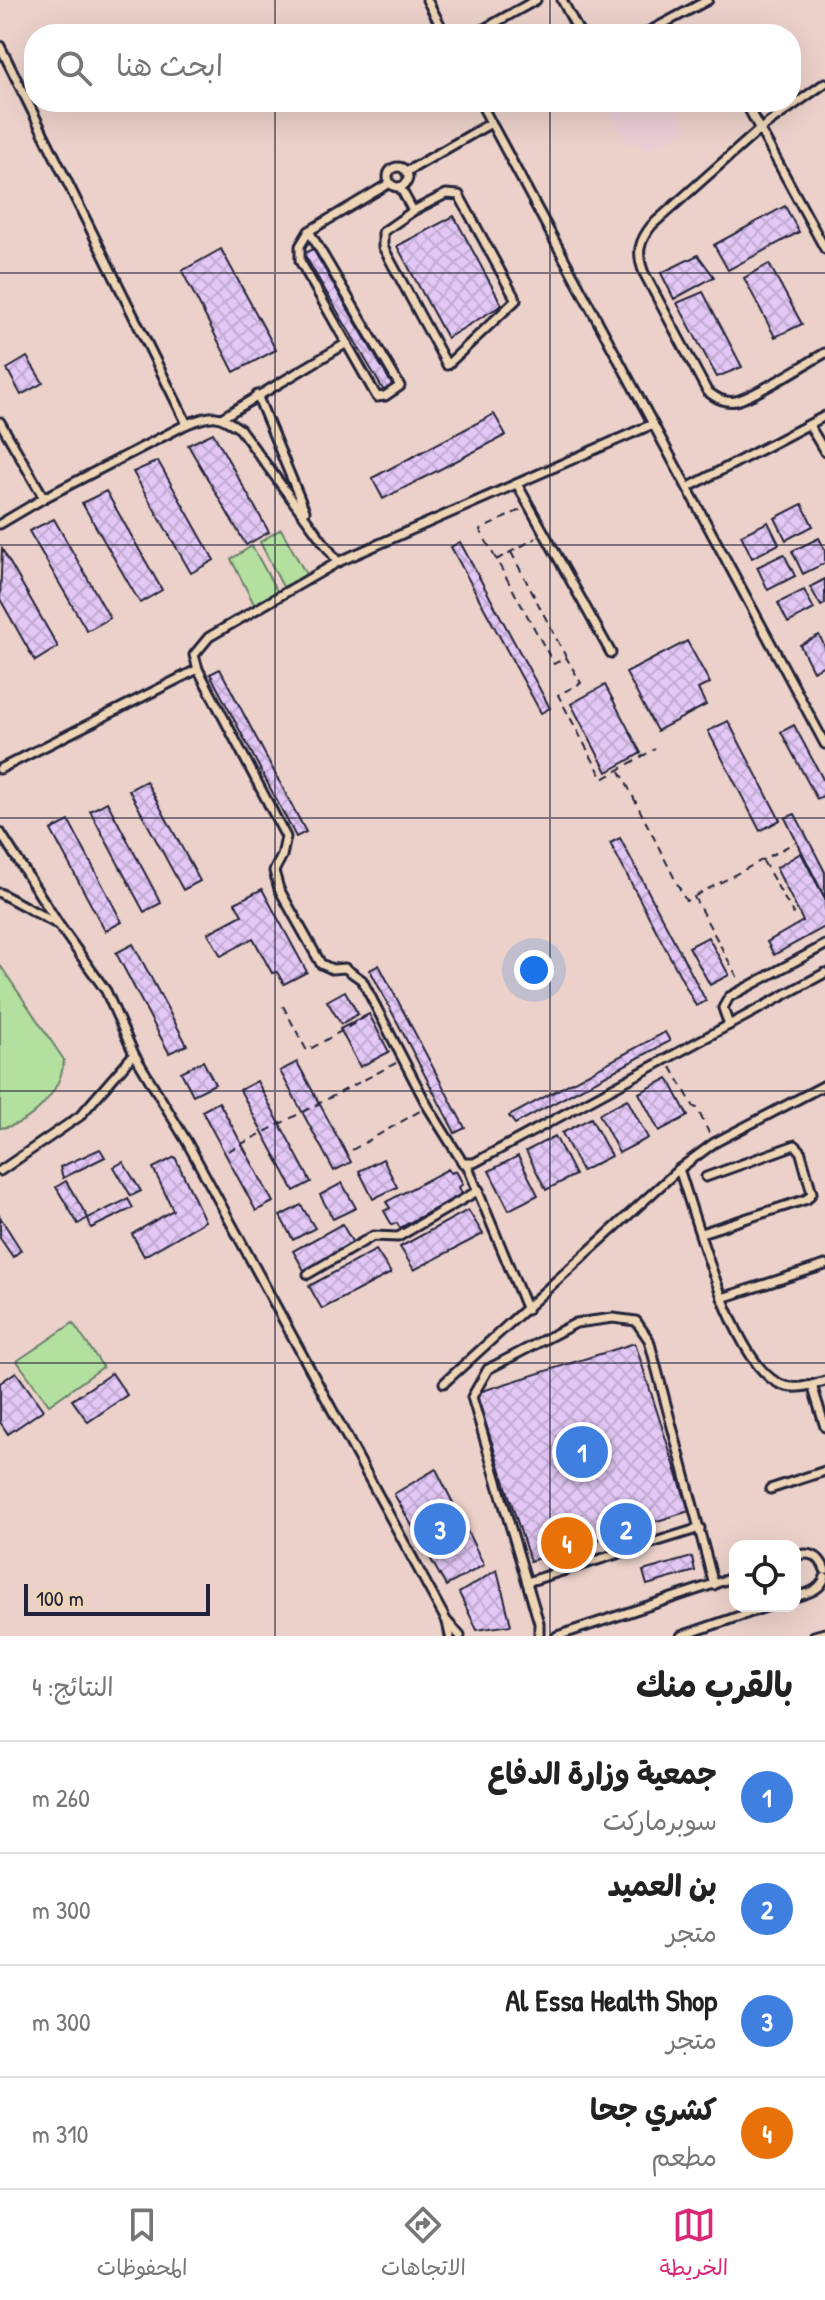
<!DOCTYPE html>
<html lang="ar">
<head>
<meta charset="utf-8">
<style>
	body { margin:0; font-family:"Patrick Hand","Playpen Sans Arabic",sans-serif; background:#f2f2f2; color:#222; direction:rtl }
	.controls { position:absolute; right:24px; bottom:24px; display:grid; overflow:hidden; border-radius:16px; box-shadow:0 8px 32px #0002 }
	.controls button { width:72px; height:72px; display:grid; place-items:center; padding:0; border:0; border-bottom:2px solid #e0e0e0; background:#fff; color:#222; font:40px sans-serif }
	.scale { position:absolute; left:24px; bottom:20px; width:186px; box-sizing:border-box; padding-left:8px; border:4px solid #22223b; border-top:0; font-size:22px; line-height:28px; white-space:nowrap; color:#22223b; -webkit-text-stroke:6px #eed5b6; paint-order:stroke }
	.you { position:absolute; left:534px; top:970px; width:28px; height:28px; margin:-20px; border:6px solid #fff; border-radius:50%; background:#1a73e8; box-shadow:0 0 0 12px #1a73e833 }
	.badge { display:grid; place-items:center; width:52px; height:52px; border-radius:50%; background:#db2777; color:#fff; font-size:26px; font-weight:700 }
	.pin { position:absolute; translate:-50% -50%; border:4px solid #fff; box-shadow:0 2px 8px #0006 }
	.list { margin:0; padding:0; list-style:none }
	h2 { display:flex; justify-content:space-between; align-items:center; height:104px; margin:0; padding:0 32px; font-size:34px }
	h2 small { font-size:26px; font-weight:400; color:#767676 }
	.list li { display:grid; grid-template-columns:52px 1fr auto; gap:24px; align-items:center; box-sizing:border-box; height:112px; padding:0 32px; border-top:2px solid #e0e0e0 }
	.list b { display:block; font-size:30px; white-space:nowrap }
	.list p { margin:0; font-size:26px; white-space:nowrap; color:#767676 }
	.list em { font-size:26px; font-style:normal; color:#767676 }
	.icon { flex:none; width:44px; height:44px; fill:none; stroke:currentColor; stroke-width:2; stroke-linecap:round; stroke-linejoin:round }
	.map { position:relative; flex:none; width:825px; height:1636px; overflow:hidden; direction:ltr }
	.search { position:absolute; background:#fff; box-shadow:0 8px 32px #0002; left:24px; right:24px; top:24px; height:88px; display:flex; align-items:center; gap:20px; box-sizing:border-box; padding:0 28px; border-radius:32px; color:#767676; font-size:30px }
	.sheet { height:552px; background:#fff }
	nav { display:flex; justify-content:space-around; align-items:center; box-sizing:border-box; height:112px; border-top:2px solid #e0e0e0; background:#fff; font-size:22px; color:#767676 }
	nav a { display:grid; justify-items:center; gap:4px }
	nav .on { color:#db2777 }
	.map>svg:first-child { display:block }
	.built { fill:#e9ced6 }
	.grass { fill:#b4e09f; stroke:#6b816d; stroke-width:2 }
	.building { fill:url(#building-cross-hatch); stroke:#22223b; stroke-width:2 }
	.lines { fill:none; stroke-linecap:round; stroke-linejoin:round }
	.service-casing { stroke:#22223b; stroke-width:13 }
	.path { stroke:#22223b; stroke-width:2; stroke-dasharray:8 6; stroke-linecap:butt }
	.service { stroke:#eed5b6; stroke-width:7 }
	.grid { fill:none; stroke:#22223b; stroke-width:2; stroke-opacity:0.55 }
</style>
</head>
<body>
<div class="map">
<svg width="825" height="1636" viewBox="0 0 825 1636">
	<defs>
		<pattern id="building-cross-hatch" width="8" height="8" patternUnits="userSpaceOnUse" patternTransform="scale(2)"><rect width="8" height="8" fill="#e3c7f5"/><path d="M0 0l8 8M0 8l8-8" fill="none" stroke="#c2abd3"/></pattern>
	</defs>
	<rect width="100%" height="100%" fill="#ebd1c9"/>
	<filter id="ink" filterUnits="userSpaceOnUse"><feTurbulence type="fractalNoise" baseFrequency=".0125" numOctaves="2"/><feDisplacementMap in="SourceGraphic" scale="16" xChannelSelector="R" yChannelSelector="G"/><feConvolveMatrix kernelMatrix="1 2 1 2 8 2 1 2 1" color-interpolation-filters="sRGB"/></filter>
	<g filter="url(#ink)">
		<path class="built" d="M616,102H674L686,130L644,152L638,140L628,146L607,107Z"/>
		<g class="grass">
			<path d="M281,529L307,576L283,587L260,542Z"/>
			<path d="M252,546L278,593L254,604L231,559Z"/>
			<path d="M0,965L64,1060C61,1091 32,1125 0,1128Z"/>
			<path d="M73,1323L103,1367L49,1405L17,1361Z"/>
		</g>
		<g class="building">
			<path d="M785,206L799,232L728,270L714,245Z"/>
			<path d="M454,216L502,305L447,338L397,246Z"/>
			<path d="M221,249L276,350L234,372L182,271Z"/>
			<path d="M313,249L394,388L385,393L304,254Z"/>
			<path d="M698,255L714,277L674,299L661,273Z"/>
			<path d="M769,264L802,324L775,337L744,278Z"/>
			<path d="M703,292L742,367L717,377L677,303Z"/>
			<path d="M27,357L43,383L21,395L7,369Z"/>
			<path d="M494,414L506,435L383,499L372,478Z"/>
			<path d="M213,433L269,532L246,545L188,445Z"/>
			<path d="M158,461L214,560L191,573L133,472Z"/>
			<path d="M106,491L162,590L140,603L82,503Z"/>
			<path d="M802,504L813,526L786,540L775,518Z"/>
			<path d="M54,519L110,618L87,631L29,531Z"/>
			<path d="M768,522L779,544L752,558L741,535Z"/>
			<path d="M819,538L825,550V563L803,574L792,551Z"/>
			<path d="M460,542L550,708L541,713L451,547Z"/>
			<path d="M2,549L58,647L35,661L0,599Z"/>
			<path d="M784,554L795,576L768,590L757,567Z"/>
			<path d="M825,579V604L821,606L810,587Z"/>
			<path d="M804,590L814,609L788,623L778,603Z"/>
			<path d="M819,635L825,647V665L813,671L800,645Z"/>
			<path d="M687,641L710,683L698,689L706,705L657,731L626,673Z"/>
			<path d="M220,669L306,832L296,837L210,674Z"/>
			<path d="M605,685L641,753L607,772L571,704Z"/>
			<path d="M728,721L780,820L760,831L708,731Z"/>
			<path d="M794,725L825,783V795L817,799L781,732Z"/>
			<path d="M146,781L200,881L183,890L129,790Z"/>
			<path d="M107,802L161,903L144,912L90,811Z"/>
			<path d="M795,814L825,872V898L785,818Z"/>
			<path d="M69,821L122,922L105,931L51,830Z"/>
			<path d="M620,838L706,1001L696,1006L610,843Z"/>
			<path d="M801,853L825,899V927L774,955L767,942L803,921L776,868Z"/>
			<path d="M262,889L307,972L284,984L277,972L272,973L253,938L221,956L208,933L242,915L235,903Z"/>
			<path d="M708,937L729,975L710,985L689,947Z"/>
			<path d="M133,944L187,1045L169,1053L116,953Z"/>
			<path d="M379,965L465,1128L455,1133L370,970Z"/>
			<path d="M345,991L358,1014L341,1024L327,1001Z"/>
			<path d="M369,1014L389,1052L360,1067L340,1029Z"/>
			<path d="M665,1032L670,1041L515,1124L509,1116Z"/>
			<path d="M203,1061L215,1084L193,1095L181,1072Z"/>
			<path d="M297,1062L351,1162L334,1171L280,1071Z"/>
			<path d="M668,1078L688,1116L659,1131L639,1093Z"/>
			<path d="M257,1081L311,1182L294,1191L240,1090Z"/>
			<path d="M627,1099L648,1138L619,1153L599,1114Z"/>
			<path d="M219,1102L273,1202L256,1211L202,1111Z"/>
			<path d="M591,1118L611,1156L582,1171L562,1133Z"/>
			<path d="M555,1136L575,1175L546,1190L526,1151Z"/>
			<path d="M100,1149L105,1157L63,1178L60,1167Z"/>
			<path d="M518,1156L538,1195L509,1210L489,1171Z"/>
			<path d="M175,1157L205,1221L144,1256L132,1234L173,1210L153,1168Z"/>
			<path d="M383,1159L397,1187L373,1199L359,1171Z"/>
			<path d="M123,1162L141,1191L131,1196L114,1167Z"/>
			<path d="M448,1169L451,1173L456,1171L463,1184L459,1187L462,1194L400,1228L397,1223L392,1225L384,1211L390,1208L386,1202Z"/>
			<path d="M66,1181L88,1218L78,1224L56,1187Z"/>
			<path d="M342,1183L356,1208L333,1219L320,1195Z"/>
			<path d="M128,1199L133,1208L91,1228L88,1218Z"/>
			<path d="M301,1205L315,1228L293,1240L280,1216Z"/>
			<path d="M468,1210L483,1234L414,1270L400,1247Z"/>
			<path d="M0,1217L21,1250L13,1257L0,1238Z"/>
			<path d="M342,1224L354,1245L305,1272L293,1251Z"/>
			<path d="M376,1250L391,1273L322,1309L309,1286Z"/>
			<path d="M635,1343L689,1511L530,1561L476,1393Z"/>
			<path d="M16,1372L43,1410L8,1434L0,1422V1383Z"/>
			<path d="M112,1373L127,1395L88,1422L72,1400Z"/>
			<path d="M436,1469L484,1565L446,1586L394,1494Z"/>
			<path d="M692,1557L695,1571L647,1585L643,1571Z"/>
			<path d="M497,1570L511,1625L477,1630L459,1593Z"/>
		</g>
		<g class="lines">
			<defs>
				<g id="service">
					<path d="M427,0L445,34"/>
					<path d="M562,0L580,34"/>
					<path d="M475,34L536,0"/>
					<path d="M644,34L708,0"/>
					<path d="M0,46L187,424"/>
					<path d="M825,83L760,129L652,225C639,241 636,253 644,273L707,391C716,398 724,403 736,401C756,396 804,365 825,353"/>
					<path d="M480,102L825,744"/>
					<path d="M745,102L825,249"/>
					<circle cx="398" cy="177" r="10"/>
					<path d="M406,172L491,123"/>
					<path d="M400,187L413,211"/>
					<path d="M446,194L459,195L516,300L447,365L383,247V232L413,211Z"/>
					<path d="M309,231L400,386L385,396L377,397L300,261V246L309,231L390,183"/>
					<path d="M257,395L305,511"/>
					<path d="M223,417L347,343"/>
					<path d="M0,422L44,498"/>
					<path d="M653,424L338,562L209,637L194,655L198,669L286,837L282,856L274,871L279,889L321,964L332,969L345,968L362,980L428,1107L463,1163H474L825,973"/>
					<path d="M809,425L825,452"/>
					<path d="M517,484L611,653"/>
					<path d="M689,487L825,416"/>
					<path d="M0,524L44,498L187,424C213,414 217,413 240,429L338,562"/>
					<path d="M0,769L198,669"/>
					<path d="M0,832L59,925L106,991L134,1054L187,1142L446,1620L460,1636"/>
					<path d="M0,893L57,924"/>
					<path d="M729,1025L723,1008L729,997L825,945"/>
					<path d="M467,1165L527,1310"/>
					<path d="M679,1169C696,1218 732,1360 778,1383C793,1391 809,1386 825,1381"/>
					<path d="M0,1171L80,1116L134,1054"/>
					<path d="M701,1233L807,1199L812,1193L800,1150L795,1145L706,1177"/>
					<path d="M308,1274L373,1236L398,1237L479,1190"/>
					<path d="M722,1298L825,1265"/>
					<path d="M444,1383L679,1169L714,1143L825,1085"/>
					<path d="M812,1385L825,1427"/>
					<path d="M770,1489L825,1471"/>
					<path d="M795,1556C809,1551 820,1555 825,1570"/>
					<path d="M527,1582L700,1528"/>
					<path d="M795,1597C808,1593 820,1591 825,1577"/>
					<path d="M447,1622L450,1636"/>
					<path d="M539,1636V1623L472,1397L488,1369L576,1323L613,1318L636,1321L649,1340L714,1585"/>
					<path d="M557,1636L735,1577"/>
					<path d="M681,1636L769,1606"/>
					<path d="M814,1636L825,1633"/>
				</g>
			</defs>
			<use href="#service" class="service-casing"/>
			<g class="path">
				<path d="M520,510L480,530L554,664L566,657L581,683L558,695L603,779L655,749"/>
				<path d="M511,552L566,657"/>
				<path d="M496,560L536,538"/>
				<path d="M620,771L686,901L694,897L739,980"/>
				<path d="M763,861L794,915"/>
				<path d="M695,896L794,843"/>
				<path d="M283,1006L307,1051L367,1016"/>
				<path d="M671,1067L694,1107L697,1108L709,1133"/>
				<path d="M352,1150L420,1111"/>
				<path d="M228,1151L396,1063"/>
			</g>
			<use href="#service" class="service"/>
		</g>
	</g>
	<path class="grid" d="M275,0V34M550,0V34M275,102V1636M550,102V1636M0,273H825M0,545H825M0,818H825M0,1091H825M0,1363H825"/>
</svg>
<div class="controls">
<button><svg class="icon" aria-label="locate" viewBox="0 0 24 24"><circle cx="12" cy="12" r="6"/><path d="M12 2v4M12 18v4M2 12h4M18 12h4"/></svg></button>
</div>
<div class="scale">100 m</div>
<div class="you"></div>
<div class="pin badge" style="left:582px;top:1452px;background:#3f7fe0">1</div>
<div class="pin badge" style="left:626px;top:1529px;background:#3f7fe0">2</div>
<div class="pin badge" style="left:440px;top:1529px;background:#3f7fe0">3</div>
<div class="pin badge" style="left:567px;top:1543px;background:#e8710a">4</div>
<div class="search"><svg class="icon" aria-label="search" viewBox="0 0 24 24"><circle cx="10" cy="10" r="6"/><path d="M15 15l6 6"/></svg>ابحث هنا</div>
</div>
<section class="sheet">
<h2>بالقرب منك<small>النتائج: 4</small></h2>
<ul class="list">
<li><span class="badge" style="background:#3f7fe0">1</span><div><b>جمعية وزارة الدفاع</b><p>سوبرماركت</p></div><em>260 m</em></li>
<li><span class="badge" style="background:#3f7fe0">2</span><div><b>بن العميد</b><p>متجر</p></div><em>300 m</em></li>
<li><span class="badge" style="background:#3f7fe0">3</span><div><b>Al Essa Health Shop</b><p>متجر</p></div><em>300 m</em></li>
<li><span class="badge" style="background:#e8710a">4</span><div><b>كشري جحا</b><p>مطعم</p></div><em>310 m</em></li>
</ul>
</section>
<nav>
<a class="on"><svg class="icon" aria-label="map" viewBox="0 0 24 24"><path d="M3 6l6-2 6 2 6-2v14l-6 2-6-2-6 2zM9 4v14M15 6v14"/></svg>الخريطة</a>
<a><svg class="icon" aria-label="directions" viewBox="0 0 24 24"><path d="M12 3l9 9-9 9-9-9zM9 14v-3h6M13 9l2 2-2 2"/></svg>الاتجاهات</a>
<a><svg class="icon" aria-label="saved" viewBox="0 0 24 24"><path d="M7 4h10v16l-5-4-5 4z"/></svg>المحفوظات</a>
</nav>
</body>
</html>
